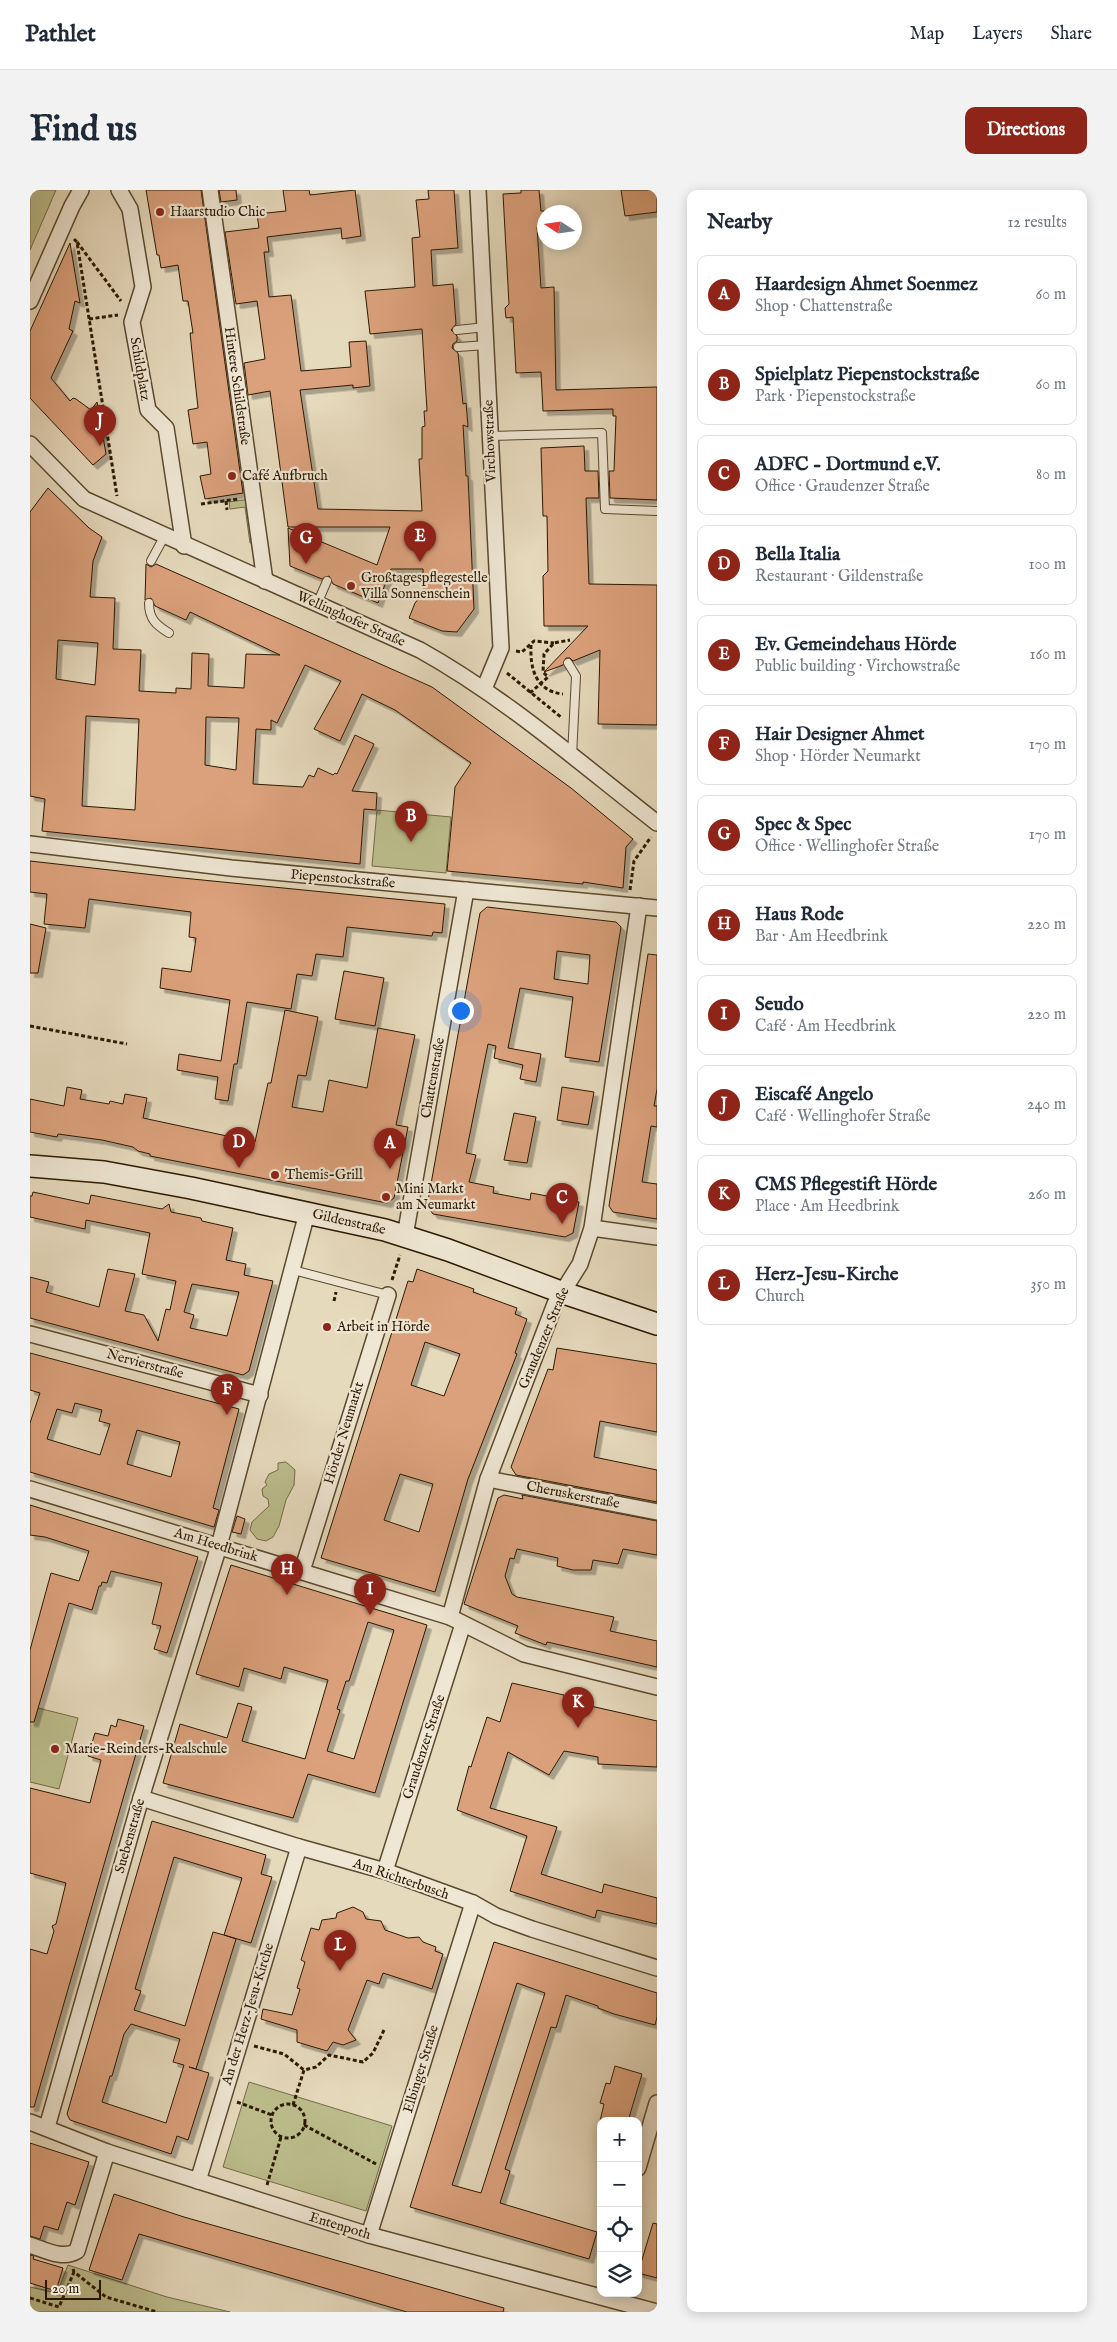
<!DOCTYPE html>
<html lang="en">
<head>
<meta charset="utf-8">
<style>
	body { margin:0; font-family:"IM FELL English",serif; background:#f2f2f3; color:#1f2937 }
	.controls { position:absolute; right:15px; bottom:15px; display:grid; overflow:hidden; border-radius:10px; box-shadow:0 2px 12px #0003 }
	.controls button { width:45px; height:45px; display:grid; place-items:center; padding:0; border:0; border-bottom:1px solid #e0e1e3; background:#fff; color:#1f2937; font:25px sans-serif }
	.compass { position:absolute; left:507px; top:15px; width:45px; height:45px; border-radius:50%; background:#fff; box-shadow:0 2px 12px #0003; rotate:282deg }
	.scale { position:absolute; left:15px; bottom:12px; width:56px; box-sizing:border-box; padding-left:5px; border:2px solid #2c1900; border-top:0; font-size:14px; line-height:18px; white-space:nowrap; color:#2c1900; -webkit-text-stroke:4px #efe7d4; paint-order:stroke }
	.you { position:absolute; left:430px; top:820px; width:18px; height:18px; margin:-12px; border:4px solid #fff; border-radius:50%; background:#1a73e8; box-shadow:0 0 0 8px #1a73e833 }
	.badge { display:grid; place-items:center; width:32px; height:32px; border-radius:50%; background:#8f2418; color:#fff; font-size:16px; font-weight:700 }
	.pin { position:absolute; translate:-50% -41px; filter:drop-shadow(0 1px 2px #0008) }
	.pin::after { content:''; position:absolute; top:26px; width:18px; height:15px; background:inherit; clip-path:polygon(0 0,100% 0,50% 100%) }
	.list { margin:0; padding:0; list-style:none }
	h2 { display:flex; justify-content:space-between; align-items:center; height:65px; margin:0; padding:0 20px; font-size:21px }
	h2 small { font-size:16px; font-weight:400; color:#747a83 }
	.list li { display:grid; grid-template-columns:32px 1fr auto; gap:15px; align-items:center; box-sizing:border-box; height:80px; margin:0 10px 10px; padding:0 10px; border:1px solid #e0e1e3; border-radius:10px }
	.list b { display:block; font-size:19px; white-space:nowrap }
	.list p { margin:0; font-size:16px; white-space:nowrap; color:#747a83 }
	.list em { font-size:16px; font-style:normal; color:#747a83 }
	.icon { flex:none; width:28px; height:28px; fill:none; stroke:currentColor; stroke-width:2; stroke-linecap:round; stroke-linejoin:round }
	.map { position:relative; flex:none; width:627px; height:2122px; overflow:hidden; border-radius:10px }
	header { display:flex; align-items:center; gap:30px; box-sizing:border-box; height:70px; padding:0 25px; background:#fff; border-bottom:1px solid #e0e1e3 }
	header strong { font-size:24px }
	nav { display:flex; gap:28px; margin-inline-start:auto; font-size:18px }
	.intro { display:flex; align-items:center; justify-content:space-between; box-sizing:border-box; height:120px; padding:0 30px }
	h1 { margin:0; font-size:35px }
	.button { padding:12px 22px; border-radius:10px; background:#8f2418; color:#fff; font-size:18px; font-weight:700 }
	main { display:flex; gap:30px; padding:0 30px }
	aside { flex:1; background:#fff; border-radius:10px; box-shadow:0 2px 12px #0003 }
	.map>svg:first-child { display:block }
	.green { fill:#bcbd8c; stroke:#746b46 }
	.building { fill:#dba17c; stroke:#2c1900; fill-rule:evenodd; filter:url(#shadow) }
	.lines { fill:none; stroke-linecap:round; stroke-linejoin:round }
	.service-casing { stroke:#5a492f; stroke-width:10 }
	.minor-casing { stroke:#5a492f; stroke-width:18 }
	.secondary-casing { stroke:#2c1900; stroke-width:24 }
	.path { stroke:#2c1900; stroke-width:3; stroke-dasharray:4 2.5; stroke-linecap:butt }
	.service { stroke:#efe7d4; stroke-width:8 }
	.minor { stroke:#efe7d4; stroke-width:15 }
	.secondary { stroke:#efe7d4; stroke-width:21 }
	.poi-dot { fill:#8f2418; stroke:#efe7d4; stroke-width:2 }
	.labels { text-anchor:middle; dominant-baseline:central; stroke-width:4.5; stroke-linejoin:round; paint-order:stroke }
	.poi-label { font-size:14px; fill:#2c1900; stroke:#efe7d4; text-anchor:start }
	.street-label { font-size:14px; fill:#2c1900; stroke:#efe7d4 }
</style>
</head>
<body>
<header>
<strong>Pathlet</strong>
<nav><a>Map</a><a>Layers</a><a>Share</a></nav>
</header>
<div class="intro"><h1>Find us</h1><a class="button">Directions</a></div>
<main>
<div class="map">
<svg width="627" height="2122" viewBox="0 0 627 2122">
	<defs>
		<filter id="shadow"><feDropShadow dx="4.5" dy="4.5" stdDeviation="0" flood-color="#0004"/></filter>
	</defs>
	<rect width="100%" height="100%" fill="#e6dabd"/>
	<filter id="stains"><feTurbulence type="fractalNoise" baseFrequency=".004" numOctaves="4"/><feColorMatrix values="0 0 0 0 .2 0 0 0 0 .09 0 0 0 0 .02 0 0 0 .5 -.17"/></filter>
	<radialGradient id="worn" r=".72"><stop offset=".6" stop-color="#630" stop-opacity="0"/><stop offset="1" stop-color="#630" stop-opacity=".3"/></radialGradient>
	<g class="green">
		<path d="M0,0H26L0,60Z"/>
		<path d="M221,309L227,354L220,353L215,317L200,319L199,312Z"/>
		<path d="M347,620L421,627L416,683L342,676Z"/>
		<path d="M256,1272L265,1280L264,1295L256,1310L249,1336L243,1347L236,1351L227,1349L220,1340L222,1332L239,1316L238,1309L233,1306L232,1299L237,1295L235,1292L239,1284L248,1280V1273Z"/>
		<path d="M0,1516L48,1528L29,1599L0,1592Z"/>
		<path d="M219,1892L362,1936L336,2021L193,1977Z"/>
		<path d="M38,2075L137,2107L200,2122H0V2097L27,2103Z"/>
	</g>
	<g class="building">
		<path d="M116,0H171L213,303L175,309L170,286L181,284L177,252L163,254L158,220L168,218L160,143H163L158,111H153L148,75L131,78L129,65H127Z"/>
		<path d="M189,0H206L207,10L191,12Z"/>
		<path d="M253,0H279L280,5L325,0L331,46L312,49L311,38L237,47L239,62H234L239,107L261,105L271,181L321,177L319,152L336,151L340,196L323,198V195L270,200L288,319L392,321L389,269H392V237L395,236L394,221H397L392,139L340,144L335,101L385,97L382,48L390,47L386,10L399,9L398,0H424L428,58L401,60L403,96L423,94L426,134L421,140L427,146V151L423,154L422,158L428,163L433,214L436,213L437,224L438,237L433,235L436,286H438L444,419L427,442L412,441L379,428L385,413L394,402L393,379H361L348,413L303,394L299,386L292,389L260,376L258,338L347,375L360,337H258L240,201L218,205L214,173L235,169L227,111L206,114L195,42L229,38L227,24L256,21Z"/>
		<path d="M491,0H509L511,21H514V36L507,37L511,98L524,97L526,200L627,197V310L580,308L579,281H584L585,253L586,226H583V219L513,221L511,182L486,183L483,127L476,128L475,118L479,114L473,4L491,3Z"/>
		<path d="M591,0H627V22L595,26Z"/>
		<path d="M40,53L50,113L45,111L39,139L43,141L21,188L40,211L43,208L46,209L61,220L67,212L76,264L63,275L0,208V141Z"/>
		<path d="M554,256L555,281H568L569,308H556L559,394L627,395V535L568,534L570,460L543,471L540,468H536L533,475L514,482L558,436H514L513,386L518,381L517,326H513L511,258Z"/>
		<path d="M18,298L59,338L72,347L63,371L60,407L85,408L83,459L111,460L109,501L146,503V498L161,499L162,463L179,464L178,496L214,498L216,464L250,465L160,422L156,430L125,416L121,408L115,410L116,374L121,377L126,374L402,497L541,598L603,649L596,657L593,698L553,692V694L417,681L425,597L441,573L365,520L332,504L310,551L284,539L311,491L275,475L247,533L241,530V540L226,539L223,594L273,597L279,585L284,587L288,578L303,585L305,583L307,584L325,545L344,554L322,601L347,603L346,620L334,619L330,674L12,641L15,609L0,606V322ZM28,450L68,453L65,495L26,489ZM56,526L109,529L105,620L52,616ZM176,527L209,528L206,580L175,575Z"/>
		<path d="M0,671L142,687L415,714L412,743L403,742L402,746L317,737L313,767L286,764L282,786L267,784L261,819L217,812L207,874H204L198,911L185,909L188,887L147,880L149,864L191,871L200,810L130,798L132,778L161,782L166,748L159,747L161,722L59,709L55,738L14,734L17,704L0,702Z"/>
		<path d="M457,717L586,732L591,737L569,872L535,867L543,807L490,798L478,858L511,864L506,892L490,889L493,875L464,868L466,856L458,854L436,963L446,965L439,992L464,997L463,1003L500,1010L501,1003L549,1012L543,1043L535,1047L403,1024L397,1016L450,723ZM527,761L560,765L558,794L524,789Z"/>
		<path d="M0,734L16,738L8,783H0Z"/>
		<path d="M618,764L627,765V899L624,916H627V937L621,936L612,992L627,994V1029L583,1022L579,1016Z"/>
		<path d="M314,781L354,788L345,836L305,829Z"/>
		<path d="M255,820L288,827L276,886L268,885L262,917L293,922L299,890L337,898L348,838L385,845L366,935L378,937L364,1008L357,1013L120,966V964L108,961L103,957L72,950L28,944L27,947L0,942V909L34,916L37,897L52,900L50,909L79,914L80,911L93,914L95,904L117,908L113,928L225,952L238,893H241Z"/>
		<path d="M532,897L564,902L558,935L527,930Z"/>
		<path d="M484,923L506,927L497,973L474,970Z"/>
		<path d="M3,1002L59,1014L61,1005L132,1019L139,1014L141,1022L171,1028L172,1031L203,1038L196,1070L216,1074L214,1085L243,1091L219,1181L213,1185L0,1128V1087L19,1092L16,1102L69,1117L78,1079L105,1084L95,1121L114,1125L128,1151L136,1119L140,1120L146,1091L112,1084L120,1043L56,1030L55,1039L0,1027V1006H2ZM162,1094L209,1102L197,1146L160,1138L164,1125L154,1122Z"/>
		<path d="M387,1079L444,1099L443,1102L487,1118L485,1124L497,1129L485,1163L487,1164L438,1289L405,1402L291,1368L378,1091L383,1092ZM395,1152L430,1164L414,1206L381,1195ZM370,1284L403,1294L389,1342L354,1330Z"/>
		<path d="M527,1158L627,1174V1242L570,1231L564,1267L627,1280V1312L486,1285L481,1277L518,1179L523,1180Z"/>
		<path d="M0,1163L209,1219L183,1318L189,1320L184,1337L0,1282V1233L10,1203L0,1200ZM45,1213L72,1220L69,1231L80,1234L70,1265L17,1249L27,1219L42,1223ZM107,1240L150,1252L141,1287L97,1274Z"/>
		<path d="M474,1305L493,1309L492,1305L627,1331V1365L593,1359L588,1374L563,1370L561,1380H543L527,1376L528,1368L487,1359L484,1369L480,1368L475,1386L482,1404L487,1407L584,1427L580,1441L627,1451V1477L517,1452L516,1455L485,1443L488,1436L434,1414L468,1308Z"/>
		<path d="M0,1315L168,1367L137,1463L124,1459L131,1436L122,1434L132,1393L81,1381L77,1393L72,1392L71,1396H69L62,1420L39,1413L4,1532H0V1460L21,1383L49,1391L59,1361L15,1347L0,1345Z"/>
		<path d="M207,1326L215,1329L211,1344L202,1342Z"/>
		<path d="M201,1375L397,1435L345,1603L278,1584L263,1628L133,1593L150,1534L197,1548L208,1513L222,1517L212,1551L275,1569L298,1490L254,1477L251,1489L214,1478L209,1497L166,1484ZM338,1432L364,1440L324,1569L297,1561L310,1520L307,1519L316,1491H319Z"/>
		<path d="M482,1493L534,1505V1510L627,1531V1577L568,1574V1567L534,1561L519,1585L478,1562L460,1618L527,1637L511,1684L572,1703L574,1694L627,1708V1734L567,1720L565,1728L480,1701L497,1646L427,1620L439,1576L441,1577L457,1527L470,1532Z"/>
		<path d="M88,1529L114,1536L4,1917H0V1759L17,1764L24,1741L22,1736L26,1734L36,1693L0,1683V1598L60,1613L71,1570L58,1566L65,1543L78,1546L81,1535L86,1537Z"/>
		<path d="M122,1631L236,1665L231,1684L242,1687L221,1753L194,1745L206,1749L166,1879L159,1877L179,1883L158,1950L147,1946L141,1964L40,1930L37,1924ZM144,1667L212,1688L194,1745L183,1742L155,1836L104,1820L111,1801L105,1799ZM101,1834L150,1849L143,1872L154,1875L136,1933L72,1912L80,1886H82L94,1844Z"/>
		<path d="M323,1717L333,1722L336,1729L351,1731L355,1740L378,1748L389,1747L393,1752L406,1757L405,1761L413,1764L402,1799L353,1783L349,1794L337,1790L318,1840L326,1850L313,1855L303,1852L297,1861L267,1852V1840L231,1829L233,1819L262,1825L270,1799L267,1798L275,1772L271,1770L281,1738L289,1740L292,1730L306,1728L307,1723Z"/>
		<path d="M464,1752L627,1803V1827L625,1835L584,1824L568,1818V1816L536,1805L526,1838L521,1837L475,1979L480,1981L470,2013L567,2042L559,2069L380,2017ZM487,1793L515,1803L451,2003L422,1995Z"/>
		<path d="M585,1876L612,1884L598,1931H570L574,1914L570,1913L576,1893L580,1894Z"/>
		<path d="M0,1953L59,1972L45,2015L37,2012L28,2040L14,2036L10,2049L0,2046Z"/>
		<path d="M84,2004L154,2027L474,2118L473,2122H377L109,2044L92,2090L59,2080Z"/>
		<path d="M623,2033L627,2034V2088L608,2083Z"/>
		<path d="M0,2065L4,2066L3,2069L33,2078L26,2101L0,2093Z"/>
	</g>
	<g class="lines">
		<defs>
			<g id="service">
				<path d="M427,140L456,137"/>
				<path d="M428,157L457,155"/>
				<path d="M459,246L572,243L575,319L627,321"/>
				<path d="M121,371L134,347"/>
				<path d="M119,413C119,429 126,435 139,443"/>
				<path d="M287,414L297,391"/>
				<path d="M538,473L546,486L542,566"/>
				<path d="M263,1080L358,1105"/>
			</g>
			<g id="minor">
				<path d="M89,0L100,19L113,97L102,132L118,220L136,238L154,356"/>
				<path d="M180,0L235,391"/>
				<path d="M448,0L471,458L454,499"/>
				<path d="M0,111L42,16L51,0"/>
				<path d="M0,254L54,309L390,460C476,508 550,573 627,633"/>
				<path d="M0,654L201,678L627,718"/>
				<path d="M562,1038L627,1047"/>
				<path d="M375,1046L436,700"/>
				<path d="M0,1144L230,1205"/>
				<path d="M458,1289L627,1322"/>
				<path d="M0,1299L420,1427L494,1464L627,1497"/>
				<path d="M272,1381L358,1105"/>
				<path d="M420,1427L458,1289L525,1114L550,1074L562,1038L609,716"/>
				<path d="M111,1608L269,1657L355,1681L443,1713L466,1726L502,1739L627,1778"/>
				<path d="M355,1681L433,1434"/>
				<path d="M0,1932L77,1962L339,2045L627,2122"/>
				<path d="M17,1937L111,1608L189,1356L277,1023"/>
				<path d="M608,1978L627,1913"/>
				<path d="M168,1991L269,1657"/>
				<path d="M339,2045L443,1713"/>
				<path d="M0,2055C15,2060 33,2070 47,2061L77,1962"/>
			</g>
			<path id="secondary" d="M0,976L74,982L161,998L355,1040L418,1060L531,1102L627,1134"/>
		</defs>
		<use href="#service" class="service-casing"/>
		<use href="#minor" class="minor-casing"/>
		<use href="#secondary" class="secondary-casing"/>
		<g class="path">
			<path d="M44,49L47,52L87,306"/>
			<path d="M47,52L91,111"/>
			<path d="M59,129L88,125"/>
			<path d="M196,311L197,320"/>
			<path d="M171,314L208,309"/>
			<path d="M501,455C500,478 505,501 533,504"/>
			<path d="M486,461L492,462L504,451L524,453"/>
			<path d="M477,483L532,528"/>
			<path d="M500,503L518,487L513,482L514,464L524,453L540,450"/>
			<path d="M600,700L604,671L621,647"/>
			<path d="M0,836L97,854"/>
			<path d="M362,1090L370,1065"/>
			<path d="M304,1111L306,1102"/>
			<path d="M224,1856L254,1864L274,1880"/>
			<path d="M207,1912L242,1925"/>
			<circle cx="258" cy="1931" r="17"/>
			<path d="M263,1915L274,1880L286,1877L299,1865L333,1872L343,1863L354,1840"/>
			<path d="M274,1935L346,1974"/>
			<path d="M237,1995L251,1947"/>
			<path d="M43,2079L44,2082L76,2107L127,2122"/>
			<path d="M0,2108L29,2117L44,2082"/>
		</g>
		<use href="#service" class="service"/>
		<use href="#minor" class="minor"/>
		<use href="#secondary" class="secondary"/>
	</g>
	<g class="poi-dot">
		<circle cx="130" cy="22" r="5"/>
		<circle cx="202" cy="286" r="5"/>
		<circle cx="321" cy="396" r="5"/>
		<circle cx="245" cy="985" r="5"/>
		<circle cx="356" cy="1007" r="5"/>
		<circle cx="297" cy="1137" r="5"/>
		<circle cx="25" cy="1559" r="5"/>
	</g>
	<g class="labels">
		<g class="poi-label">
			<text x="140" y="22">Haarstudio Chic</text>
			<text x="212" y="286">Café Aufbruch</text>
			<text x="331" y="388">Großtagespflegestelle<tspan x="331" dy="16">Villa Sonnenschein</tspan></text>
			<text x="255" y="985">Themis-Grill</text>
			<text x="366" y="999">Mini Markt<tspan x="366" dy="16">am Neumarkt</tspan></text>
			<text x="307" y="1137">Arbeit in Hörde</text>
			<text x="35" y="1559">Marie-Reinders-Realschule</text>
		</g>
		<g class="street-label">
			<text transform="translate(110 179) rotate(80)">Schildplatz</text>
			<text transform="translate(207 196) rotate(82)">Hintere Schildstraße</text>
			<text transform="translate(460 251) rotate(-92)">Virchowstraße</text>
			<text transform="translate(321 429) rotate(24)">Wellinghofer Straße</text>
			<text transform="translate(313 689) rotate(5)">Piepenstockstraße</text>
			<text transform="translate(403 888) rotate(-80)">Chattenstraße</text>
			<text transform="translate(319 1032) rotate(13)">Gildenstraße</text>
			<text transform="translate(514 1148) rotate(-67)">Graudenzer Straße</text>
			<text transform="translate(115 1174) rotate(15)">Nervierstraße</text>
			<text transform="translate(314 1243) rotate(-73)">Hörder Neumarkt</text>
			<text transform="translate(543 1305) rotate(11)">Cheruskerstraße</text>
			<text transform="translate(186 1355) rotate(17)">Am Heedbrink</text>
			<text transform="translate(394 1557) rotate(-72)">Graudenzer Straße</text>
			<text transform="translate(100 1646) rotate(-74)">Suebenstraße</text>
			<text transform="translate(371 1689) rotate(19)">Am Richterbusch</text>
			<text transform="translate(218 1824) rotate(-73)">An der Herz-Jesu-Kirche</text>
			<text transform="translate(391 1879) rotate(-73)">Elbinger Straße</text>
			<text transform="translate(310 2036) rotate(17)">Entenpoth</text>
		</g>
	</g>
	<rect width="100%" height="100%" filter="url(#stains)"/>
	<rect width="100%" height="100%" fill="url(#worn)"/>
</svg>
<div class="controls">
<button>+</button>
<button>−</button>
<button><svg class="icon" aria-label="locate" viewBox="0 0 24 24"><circle cx="12" cy="12" r="6"/><path d="M12 2v4M12 18v4M2 12h4M18 12h4"/></svg></button>
<button><svg class="icon" aria-label="layers" viewBox="0 0 24 24"><path d="M12 4l9 5-9 5-9-5zM3 14l9 5 9-5"/></svg></button>
</div>
<svg class="compass" viewBox="-18 -18 36 36"><path d="M0-13l5 13h-10z" fill="#e53935"/><path d="M0 13l5-13h-10z" fill="#747a83"/></svg>
<div class="scale">20 m</div>
<div class="you"></div>
<div class="pin badge" style="left:360px;top:979px">A</div>
<div class="pin badge" style="left:381px;top:652px">B</div>
<div class="pin badge" style="left:532px;top:1034px">C</div>
<div class="pin badge" style="left:209px;top:978px">D</div>
<div class="pin badge" style="left:390px;top:372px">E</div>
<div class="pin badge" style="left:197px;top:1225px">F</div>
<div class="pin badge" style="left:276px;top:374px">G</div>
<div class="pin badge" style="left:257px;top:1405px">H</div>
<div class="pin badge" style="left:340px;top:1425px">I</div>
<div class="pin badge" style="left:70px;top:256px">J</div>
<div class="pin badge" style="left:548px;top:1538px">K</div>
<div class="pin badge" style="left:310px;top:1781px">L</div>
</div>
<aside>
<h2>Nearby<small>12 results</small></h2>
<ul class="list">
<li><span class="badge">A</span><div><b>Haardesign Ahmet Soenmez</b><p>Shop · Chattenstraße</p></div><em>60 m</em></li>
<li><span class="badge">B</span><div><b>Spielplatz Piepenstockstraße</b><p>Park · Piepenstockstraße</p></div><em>60 m</em></li>
<li><span class="badge">C</span><div><b>ADFC - Dortmund e.V.</b><p>Office · Graudenzer Straße</p></div><em>80 m</em></li>
<li><span class="badge">D</span><div><b>Bella Italia</b><p>Restaurant · Gildenstraße</p></div><em>100 m</em></li>
<li><span class="badge">E</span><div><b>Ev. Gemeindehaus Hörde</b><p>Public building · Virchowstraße</p></div><em>160 m</em></li>
<li><span class="badge">F</span><div><b>Hair Designer Ahmet</b><p>Shop · Hörder Neumarkt</p></div><em>170 m</em></li>
<li><span class="badge">G</span><div><b>Spec &amp; Spec</b><p>Office · Wellinghofer Straße</p></div><em>170 m</em></li>
<li><span class="badge">H</span><div><b>Haus Rode</b><p>Bar · Am Heedbrink</p></div><em>220 m</em></li>
<li><span class="badge">I</span><div><b>Seudo</b><p>Café · Am Heedbrink</p></div><em>220 m</em></li>
<li><span class="badge">J</span><div><b>Eiscafé Angelo</b><p>Café · Wellinghofer Straße</p></div><em>240 m</em></li>
<li><span class="badge">K</span><div><b>CMS Pflegestift Hörde</b><p>Place · Am Heedbrink</p></div><em>260 m</em></li>
<li><span class="badge">L</span><div><b>Herz-Jesu-Kirche</b><p>Church</p></div><em>350 m</em></li>
</ul>
</aside>
</main>
</body>
</html>
